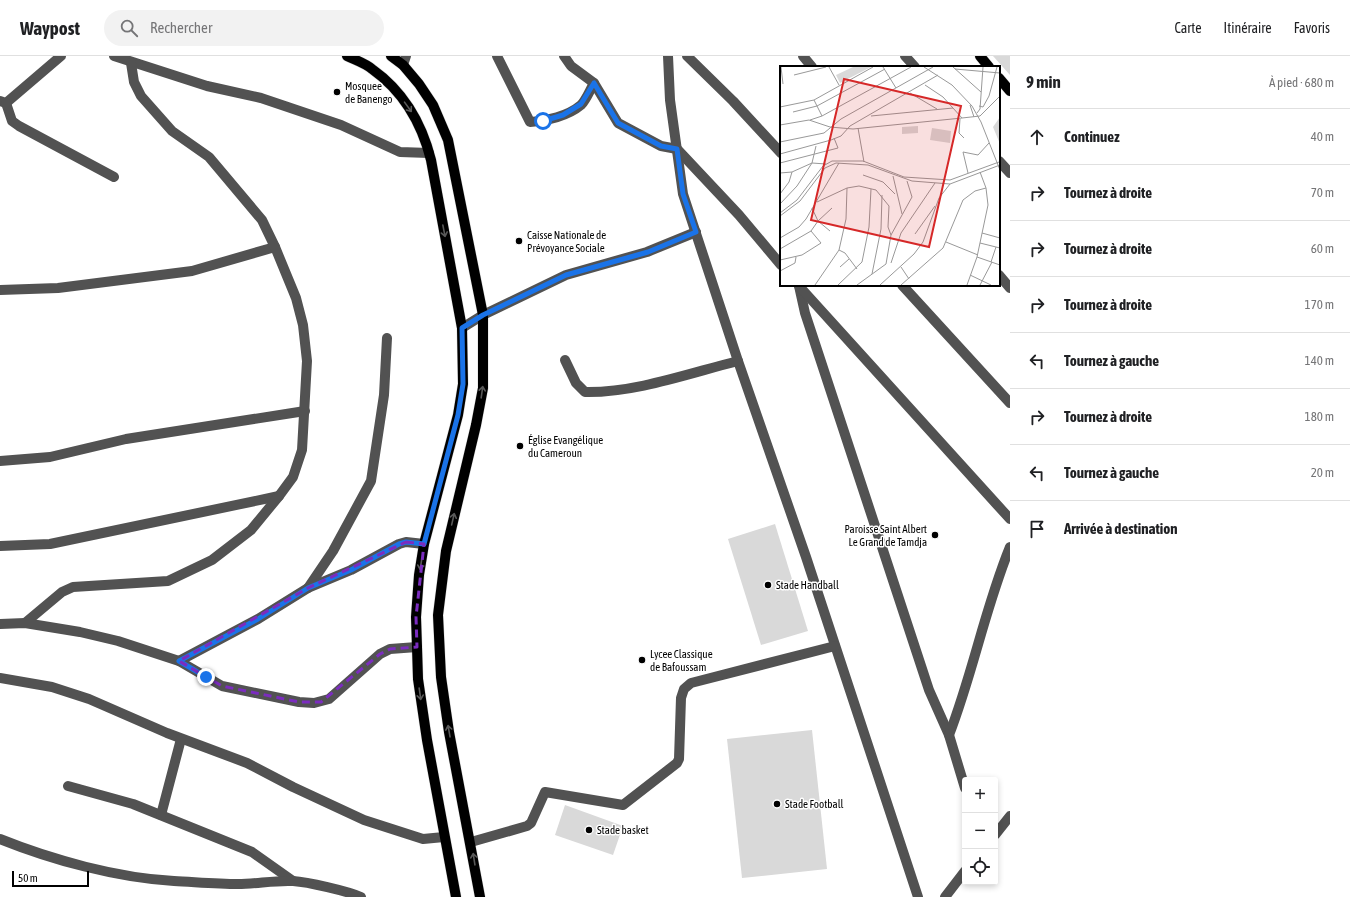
<!DOCTYPE html>
<html lang="fr">
<head>
<meta charset="utf-8">
<style>
	body { margin:0; font-family:"Asap Condensed",sans-serif; background:#f2f2f2; color:#202124 }
	.controls { position:absolute; right:12px; bottom:12px; display:grid; overflow:hidden; border-radius:4px; box-shadow:0 2px 6px #0003 }
	.controls button { width:36px; height:36px; display:grid; place-items:center; padding:0; border:0; border-bottom:1px solid #e0e0e0; background:#fff; color:#202124; font:20px sans-serif }
	.scale { position:absolute; left:12px; bottom:10px; width:77px; box-sizing:border-box; padding-left:4px; border:2px solid #000; border-top:0; font-size:11px; line-height:14px; white-space:nowrap; color:#000; -webkit-text-stroke:3px #fff; paint-order:stroke }
	.stop { position:absolute; width:12px; height:12px; margin:-9px; border:3px solid #1a73e8; border-radius:50%; background:#fff }
	.stop.end { background:#1a73e8; border-color:#fff; box-shadow:0 1px 4px #0008 }
	.list { margin:0; padding:0; list-style:none }
	h2 { display:flex; justify-content:space-between; align-items:center; height:52px; margin:0; padding:0 16px; font-size:17px }
	h2 small { font-size:13px; font-weight:400; color:#757577 }
	.list li { display:grid; grid-template-columns:26px 1fr auto; gap:12px; align-items:center; box-sizing:border-box; height:56px; padding:0 16px; border-top:1px solid #e0e0e0 }
	.list b { display:block; font-size:15px; white-space:nowrap }
	.list em { font-size:13px; font-style:normal; color:#757577 }
	.icon { flex:none; width:22px; height:22px; fill:none; stroke:currentColor; stroke-width:2; stroke-linecap:round; stroke-linejoin:round }
	.map { position:relative; flex:none; width:1010px; height:841px; overflow:hidden }
	header { display:flex; align-items:center; gap:24px; box-sizing:border-box; height:56px; padding:0 20px; background:#fff; border-bottom:1px solid #e0e0e0 }
	header strong { font-size:19px }
	nav { display:flex; gap:22px; margin-inline-start:auto; font-size:14px }
	.search { width:280px; height:36px; background:#f2f2f2; display:flex; align-items:center; gap:10px; box-sizing:border-box; padding:0 14px; border-radius:22px; color:#757577; font-size:15px }
	main { display:flex }
	aside { flex:1; background:#fff }
	.map>svg:first-child { display:block }
	.green { fill:#d9d9d9 }
	.lines { fill:none; stroke-linecap:round; stroke-linejoin:round }
	.major-casing { stroke:#dbdbdb; stroke-width:11 }
	.minor { stroke:#525252; stroke-width:10 }
	.major { stroke:#000; stroke-width:10 }
	.oneway { stroke:#595959 }
	.route { stroke:#1a73e8; stroke-width:5 }
	.marked { fill:none; stroke:#7b2cbf; stroke-width:3; stroke-dasharray:8 5; stroke-linejoin:round }
	.poi-dot { fill:#000; stroke:#fff; stroke-width:1.5 }
	.labels { text-anchor:middle; dominant-baseline:central; stroke-width:3; stroke-linejoin:round; paint-order:stroke }
	.poi-label { font-size:11px; fill:#000; stroke:#fff; text-anchor:start }
	.inset-road { fill:none; stroke:#999; stroke-width:1 }
	.view { fill:#d62828; fill-opacity:0.15; stroke:#d62828; stroke-width:2 }
	.inset-edge { fill:none; stroke:#000; stroke-width:2 }
</style>
</head>
<body>
<header>
<strong>Waypost</strong>
<div class="search"><svg class="icon" aria-label="search" viewBox="0 0 24 24"><circle cx="10" cy="10" r="6"/><path d="M15 15l6 6"/></svg>Rechercher</div>
<nav><a>Carte</a><a>Itinéraire</a><a>Favoris</a></nav>
</header>
<main>
<div class="map">
<svg width="1010" height="841" viewBox="0 0 1010 841">
	<rect width="100%" height="100%" fill="#fff"/>
	<g class="green">
		<path d="M993,0H1010V19Z"/>
		<path d="M775,468L808,575L761,589L728,483Z"/>
		<path d="M812,674L827,813L742,822L727,683Z"/>
		<path d="M565,749L623,770L613,799L555,779Z"/>
	</g>
	<g class="lines">
		<defs>
			<g id="major">
				<path d="M347,0C355,4 365,7 372,13C403,35 422,68 431,104L462,272L463,328L458,359L424,488L419,519L416,561L417,591L418,623L427,684L456,841"/>
				<path d="M391,0L403,9L419,28L433,49L448,84L483,259V332L476,369L446,495L438,559L441,621L449,676L480,841"/>
				<path d="M980,0L989,11"/>
				<path d="M999,22L1010,35"/>
			</g>
		</defs>
		<use href="#major" class="major-casing"/>
		<g class="minor">
			<path d="M114,0L207,30L261,42L341,69L400,96L429,97"/>
			<path d="M497,0L530,66C547,65 568,60 581,49C586,44 590,34 594,27"/>
			<path d="M564,0L571,10L594,27L618,67L661,90L677,93L739,159L781,209"/>
			<path d="M668,0L670,44L683,138L738,305L806,501L918,841"/>
			<path d="M687,0L733,45L781,97"/>
			<path d="M803,0L812,11"/>
			<path d="M905,0L915,11"/>
			<path d="M403,9L406,0"/>
			<path d="M0,45L6,47L61,0"/>
			<path d="M6,47L12,65L19,70L114,121"/>
			<path d="M999,105L1010,117"/>
			<path d="M999,219L1010,232"/>
			<path d="M902,229L1010,347"/>
			<path d="M799,230L805,257L929,634L949,679L965,732"/>
			<path d="M799,230L1010,463"/>
			<path d="M0,234L58,232L192,215L275,191"/>
			<path d="M462,272L483,259L566,219L647,196L696,176"/>
			<path d="M565,304L576,327L585,336C635,337 690,317 738,305"/>
			<path d="M0,405L50,401L126,383L305,355"/>
			<path d="M0,490L50,488L279,440"/>
			<path d="M308,532L333,495L371,425L384,339L387,282"/>
			<path d="M25,567L62,536L73,531L168,525L212,504L251,474L279,440L293,421L302,394L307,305L303,269L296,242L275,191L262,164L209,101L172,75L141,40L134,26L131,7"/>
			<path d="M0,568L25,567L80,576L118,585L179,605L222,630L299,646L314,647L329,643L380,598L390,593L417,591"/>
			<path d="M179,605L258,563L308,532L351,514L399,488L406,486L424,488"/>
			<path d="M0,622L52,631L89,643L167,677L247,707L293,731L364,764L423,783L444,781"/>
			<path d="M949,679C973,617 985,552 1010,491"/>
			<path d="M68,730L133,748L252,796L293,825"/>
			<path d="M161,759L181,683"/>
			<path d="M995,779L1010,760"/>
			<path d="M0,783C52,804 118,822 174,825C195,826 217,828 238,828C256,828 275,824 293,825C308,826 347,835 361,841"/>
			<path d="M471,786L527,770L531,767L545,736L623,749L677,707L679,703L681,642L684,633L691,627L835,590"/>
			<path d="M945,841L965,815"/>
		</g>
		<use href="#major" class="major"/>
	</g>
	<defs><path id="oneway-shaft" d="M-6 0H5M1.5-3L5.5 0L1.5 3" fill="none" stroke-width="1.6" stroke-linecap="round" stroke-linejoin="round"/></defs>
	<g class="oneway">
		<use href="#oneway-shaft" transform="translate(408 51) rotate(54)"/>
		<use href="#oneway-shaft" transform="translate(444 175) rotate(79)"/>
		<use href="#oneway-shaft" transform="translate(482 336) rotate(-82)"/>
		<use href="#oneway-shaft" transform="translate(453 463) rotate(-77)"/>
		<use href="#oneway-shaft" transform="translate(421 508) rotate(99)"/>
		<use href="#oneway-shaft" transform="translate(420 638) rotate(82)"/>
		<use href="#oneway-shaft" transform="translate(449 675) rotate(-100)"/>
		<use href="#oneway-shaft" transform="translate(474 803) rotate(-99)"/>
	</g>
	<g class="lines">
		<path class="route" d="M206,621L179,605L258,563L308,532L351,514L399,488L406,486L424,488L458,359L463,328L462,272L483,259L566,219L648,196L696,176L683,138L677,93L661,90L618,67L594,27L581,48L563,59L543,65"/>
	</g>
	<path class="marked" d="M406,486L424,488L416,561L417,591L390,593L380,598L321,646H299L222,630L179,605L308,532Z"/>
	<g class="poi-dot">
		<circle cx="337" cy="36" r="4"/>
		<circle cx="519" cy="185" r="4"/>
		<circle cx="520" cy="390" r="4"/>
		<circle cx="935" cy="479" r="4"/>
		<circle cx="768" cy="529" r="4"/>
		<circle cx="642" cy="604" r="4"/>
		<circle cx="777" cy="748" r="4"/>
		<circle cx="589" cy="774" r="4"/>
	</g>
	<g class="labels">
		<g class="poi-label">
			<text x="345" y="30">Mosquee<tspan x="345" dy="13">de Banengo</tspan></text>
			<text x="527" y="179">Caisse Nationale de<tspan x="527" dy="13">Prévoyance Sociale</tspan></text>
			<text x="528" y="384">Église Evangélique<tspan x="528" dy="13">du Cameroun</tspan></text>
			<text x="927" y="473" text-anchor="end">Paroisse Saint Albert<tspan x="927" dy="13">Le Grand de Tamdja</tspan></text>
			<text x="776" y="529">Stade Handball</text>
			<text x="650" y="598">Lycee Classique<tspan x="650" dy="13">de Bafoussam</tspan></text>
			<text x="785" y="748">Stade Football</text>
			<text x="597" y="774">Stade basket</text>
		</g>
	</g>
	<g transform="translate(780 10)">
		<rect width="220" height="220" fill="#fff"/>
		<path d="M73,1H91L60,17L56,9ZM220,51V78L213,61ZM138,60V67L122,68V61ZM152,62L171,65L170,77L150,74Z" fill="#d9d9d9"/>
		<path class="inset-road" d="M1,1L3,18M49,1L59,19M103,1L116,22M144,1L172,19L192,40L201,56L220,104M173,1L201,26M175,3L220,7M14,9L46,1M145,19L163,31L182,52M130,27L157,43M34,34L42,50M190,39L194,51M199,40L203,41L209,30L217,1M0,41L34,34L93,1M13,46L37,40L105,3M197,47L200,43L203,1M91,50L173,42M180,53L179,67L184,72M30,54L42,50L131,1M0,59L29,54L50,61L73,63L182,52L200,50L220,30M78,62L84,96M0,76L44,67L61,53L153,1M0,88L51,74L61,70L70,60L158,9M0,97L58,82L54,72M0,107L12,106L32,97L46,98M188,107L183,86L198,89L209,77M83,109L103,116L115,128M113,110L122,148M0,128L9,116L12,106M37,136L67,122L79,120L96,124L109,140L108,161L111,169M0,138L17,120L32,97L36,80M0,147L17,134L43,100L52,95H83L124,111L170,114L219,96M0,150L20,135L45,102L56,97L88,99L132,115L170,118L220,99M50,165L38,155L52,142M202,167L220,172M135,168L155,140M0,172L19,161L26,153L59,97M166,176L198,189M200,177L220,182M0,183L31,165L38,155L32,142M59,184L65,187L77,203M197,191L220,199M0,194L22,189L41,177L31,165M211,196L216,181M111,197L121,167L155,117M60,201L69,193M121,201L129,213M0,205L15,197L16,191M92,208L101,163L102,129M190,209L211,219M35,219L59,184L66,153L67,122M58,219L82,196L89,161L91,123M77,219L106,198L111,169L132,131L127,115M100,219L134,188L143,176L159,132L170,118M121,219L163,182L183,134L195,125L206,122M187,219L197,191L208,139L206,122L200,106M200,219L212,196"/>
		<path class="view" d="M64,13L181,40L149,181L31,154Z"/>
		<rect width="220" height="220" class="inset-edge"/>
	</g>
</svg>
<div class="controls">
<button>+</button>
<button>−</button>
<button><svg class="icon" aria-label="locate" viewBox="0 0 24 24"><circle cx="12" cy="12" r="6"/><path d="M12 2v4M12 18v4M2 12h4M18 12h4"/></svg></button>
</div>
<div class="scale">50 m</div>
<div class="stop" style="left:543px;top:65px"></div>
<div class="stop end" style="left:206px;top:621px"></div>
</div>
<aside>
<h2>9 min<small>À pied · 680 m</small></h2>
<ul class="list">
<li><svg class="icon" aria-label="ahead" viewBox="0 0 24 24"><path d="M12 20V5M6 11l6-6 6 6"/></svg><div><b>Continuez</b></div><em>40 m</em></li>
<li><svg class="icon" aria-label="right" viewBox="0 0 24 24"><path d="M7 20v-9h11M14 6l5 5-5 5"/></svg><div><b>Tournez à droite</b></div><em>70 m</em></li>
<li><svg class="icon" aria-label="right" viewBox="0 0 24 24"><path d="M7 20v-9h11M14 6l5 5-5 5"/></svg><div><b>Tournez à droite</b></div><em>60 m</em></li>
<li><svg class="icon" aria-label="right" viewBox="0 0 24 24"><path d="M7 20v-9h11M14 6l5 5-5 5"/></svg><div><b>Tournez à droite</b></div><em>170 m</em></li>
<li><svg class="icon" aria-label="left" viewBox="0 0 24 24"><path d="M17 20v-9H6M10 6l-5 5 5 5"/></svg><div><b>Tournez à gauche</b></div><em>140 m</em></li>
<li><svg class="icon" aria-label="right" viewBox="0 0 24 24"><path d="M7 20v-9h11M14 6l5 5-5 5"/></svg><div><b>Tournez à droite</b></div><em>180 m</em></li>
<li><svg class="icon" aria-label="left" viewBox="0 0 24 24"><path d="M17 20v-9H6M10 6l-5 5 5 5"/></svg><div><b>Tournez à gauche</b></div><em>20 m</em></li>
<li><svg class="icon" aria-label="arrive" viewBox="0 0 24 24"><path d="M6 21V4h12l-3 4 3 4H6"/></svg><div><b>Arrivée à destination</b></div></li>
</ul>
</aside>
</main>
</body>
</html>
